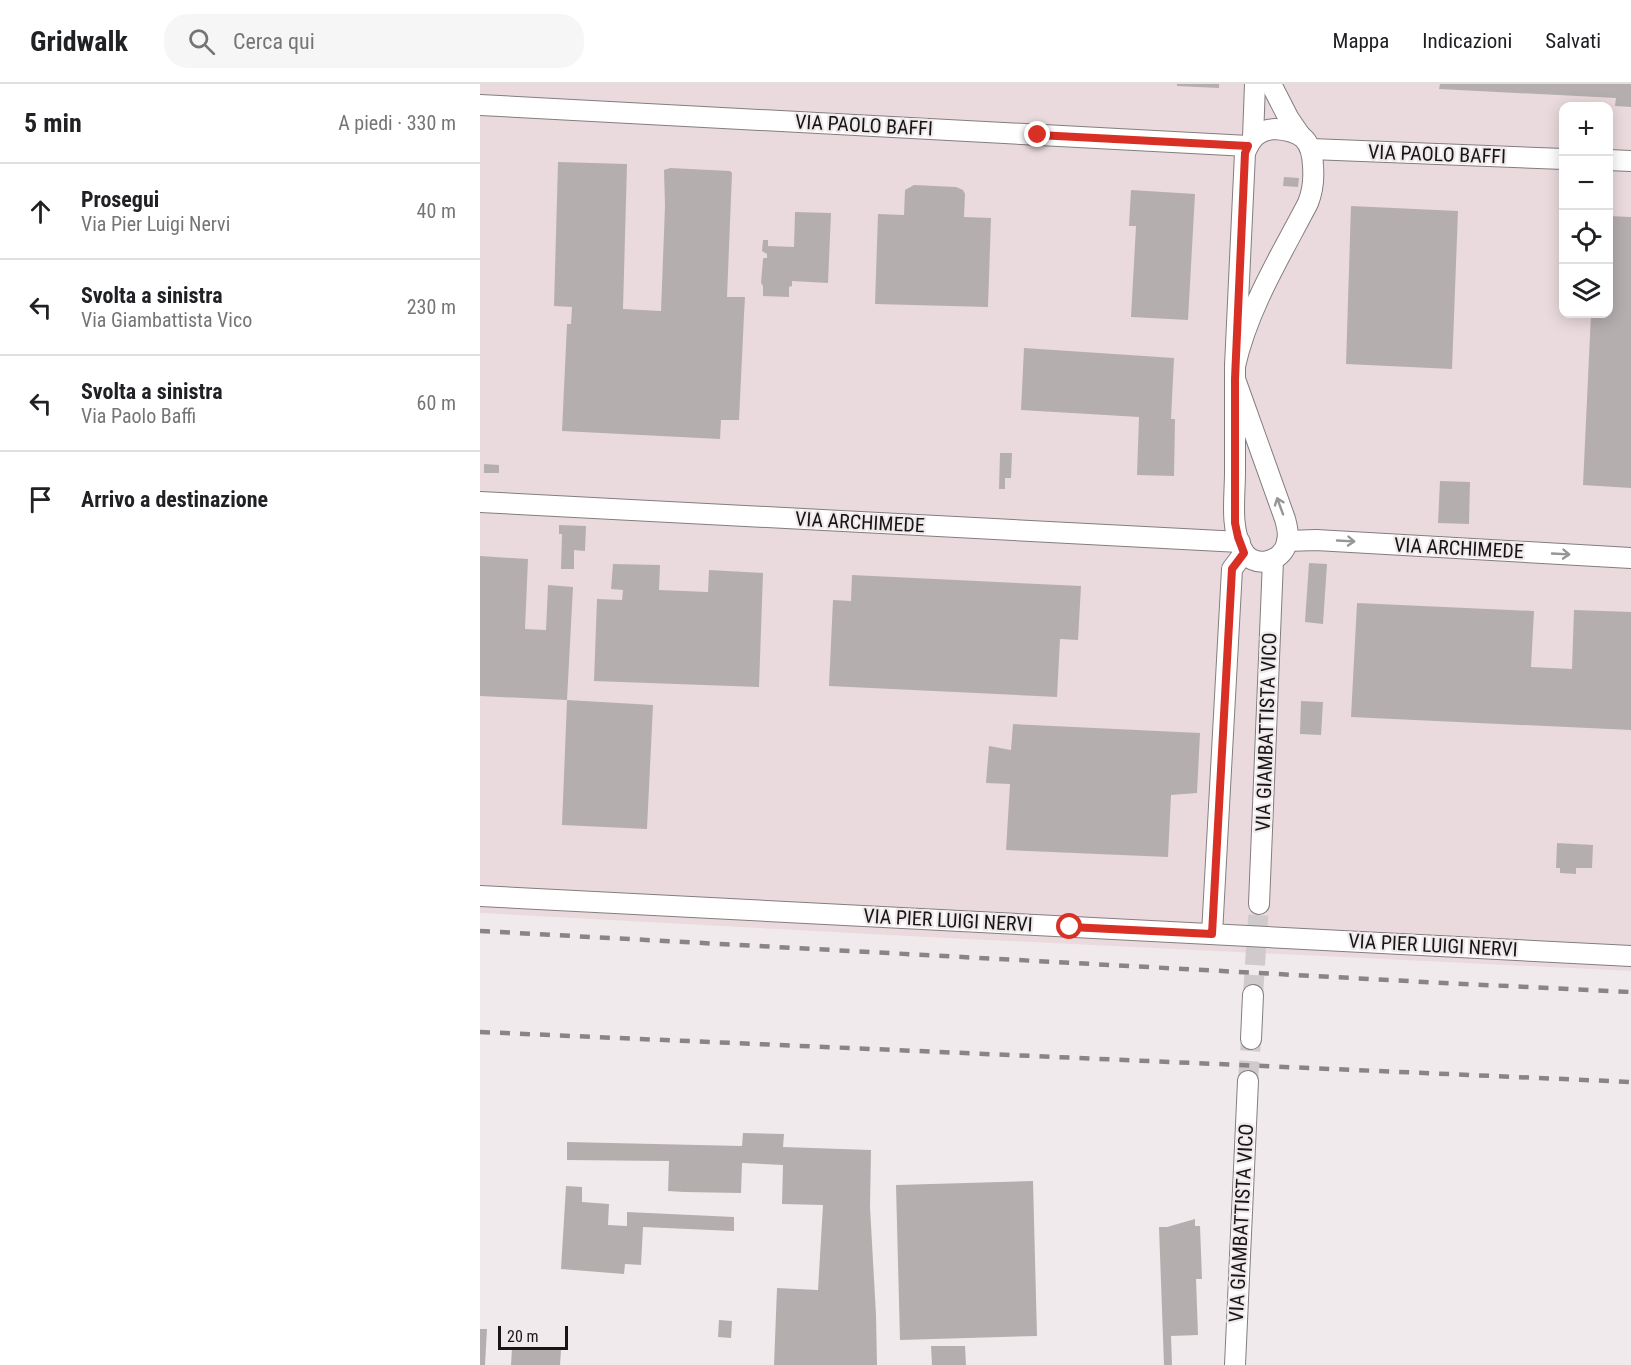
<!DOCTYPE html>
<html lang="it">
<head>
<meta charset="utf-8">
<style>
	body { margin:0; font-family:"Roboto Condensed",sans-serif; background:#f6f6f6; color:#202124 }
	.controls { position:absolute; right:18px; top:18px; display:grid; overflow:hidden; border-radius:12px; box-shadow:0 3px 15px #0003 }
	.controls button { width:54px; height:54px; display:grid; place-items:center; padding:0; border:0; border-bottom:2px solid #e0e0e0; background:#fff; color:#202124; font:30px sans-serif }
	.scale { position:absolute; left:18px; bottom:15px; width:70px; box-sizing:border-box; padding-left:6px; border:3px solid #181516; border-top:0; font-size:16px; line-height:21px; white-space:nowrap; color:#181516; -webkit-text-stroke:4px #f1eaec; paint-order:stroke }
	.stop { position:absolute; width:18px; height:18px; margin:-14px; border:4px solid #d93025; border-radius:50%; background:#fff }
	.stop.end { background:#d93025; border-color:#fff; box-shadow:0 2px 6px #0008 }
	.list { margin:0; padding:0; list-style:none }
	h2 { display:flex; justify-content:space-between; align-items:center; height:78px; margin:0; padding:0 24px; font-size:26px }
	h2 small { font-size:20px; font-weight:400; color:#757577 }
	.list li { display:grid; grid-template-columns:39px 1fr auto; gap:18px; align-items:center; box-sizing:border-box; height:96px; padding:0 24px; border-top:2px solid #e0e0e0 }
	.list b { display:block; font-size:22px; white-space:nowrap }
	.list p { margin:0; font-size:20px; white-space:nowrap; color:#757577 }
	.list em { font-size:20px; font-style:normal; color:#757577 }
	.icon { flex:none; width:33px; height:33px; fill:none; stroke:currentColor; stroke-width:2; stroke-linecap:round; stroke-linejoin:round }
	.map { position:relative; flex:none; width:1151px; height:1281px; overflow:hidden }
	header { display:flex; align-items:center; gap:36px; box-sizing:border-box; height:84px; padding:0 30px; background:#fff; border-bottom:2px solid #e0e0e0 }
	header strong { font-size:28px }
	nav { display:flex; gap:33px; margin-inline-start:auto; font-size:21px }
	.search { width:420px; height:54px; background:#f6f6f6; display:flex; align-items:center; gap:15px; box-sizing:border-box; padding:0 21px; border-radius:24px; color:#757577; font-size:22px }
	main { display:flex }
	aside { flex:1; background:#fff }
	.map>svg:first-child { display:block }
	.built { fill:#eadadd; fill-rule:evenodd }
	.building { fill:#b5aeaf }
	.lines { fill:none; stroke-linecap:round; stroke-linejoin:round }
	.minor-tunnel { stroke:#d0cacc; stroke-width:20; stroke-dasharray:20 10; stroke-linecap:butt }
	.minor-casing { stroke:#837d7e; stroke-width:22 }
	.minor { stroke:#fff; stroke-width:20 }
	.rail { stroke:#8a8486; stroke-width:4.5; stroke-dasharray:10 10; stroke-linecap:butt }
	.oneway { stroke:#979696 }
	.route { stroke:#d93025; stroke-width:8 }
	.labels { text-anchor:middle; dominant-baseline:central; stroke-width:4.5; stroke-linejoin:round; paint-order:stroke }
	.street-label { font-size:20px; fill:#181516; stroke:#f1eaec }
</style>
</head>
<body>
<header>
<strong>Gridwalk</strong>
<div class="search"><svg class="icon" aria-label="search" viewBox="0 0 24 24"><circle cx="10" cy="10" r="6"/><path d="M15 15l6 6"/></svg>Cerca qui</div>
<nav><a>Mappa</a><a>Indicazioni</a><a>Salvati</a></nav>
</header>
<main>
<aside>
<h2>5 min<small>A piedi · 330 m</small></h2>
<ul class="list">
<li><svg class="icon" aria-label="ahead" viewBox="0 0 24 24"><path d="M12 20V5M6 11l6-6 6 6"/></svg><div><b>Prosegui</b><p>Via Pier Luigi Nervi</p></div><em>40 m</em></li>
<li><svg class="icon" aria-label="left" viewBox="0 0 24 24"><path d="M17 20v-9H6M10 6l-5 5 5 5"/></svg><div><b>Svolta a sinistra</b><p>Via Giambattista Vico</p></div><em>230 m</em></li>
<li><svg class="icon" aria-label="left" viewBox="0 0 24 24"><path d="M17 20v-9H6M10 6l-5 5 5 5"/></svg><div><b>Svolta a sinistra</b><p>Via Paolo Baffi</p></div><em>60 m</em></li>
<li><svg class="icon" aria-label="arrive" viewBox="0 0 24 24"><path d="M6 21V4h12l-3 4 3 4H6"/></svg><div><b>Arrivo a destinazione</b></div></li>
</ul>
</aside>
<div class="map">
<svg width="1151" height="1281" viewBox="0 0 1151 1281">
	<rect width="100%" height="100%" fill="#f1eaec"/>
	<path class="built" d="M0,0H1151V887L447,853L0,829ZM1084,22H1128V230H1084Z"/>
	<g class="building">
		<path d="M697,0H739V4L697,2Z"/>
		<path d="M960,0H1151V23L1135,22L1136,14L959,5Z"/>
		<path d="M78,78L147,80L143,225L181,227L185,122L184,86L190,84L250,87L252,89L247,213H265L264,231L259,336H241L240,355L82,347L87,240H91L92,223L74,222Z"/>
		<path d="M804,93L819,94L818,103L803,102Z"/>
		<path d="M434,101L476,103L483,106L485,110L484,133L511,134L508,223L395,220L398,130L424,131L425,106Z"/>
		<path d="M651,106L715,110L708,236L651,233L656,142H649Z"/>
		<path d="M871,122L978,127L972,285L866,280Z"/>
		<path d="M315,128L351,129L348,199L312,197V202L309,203V213L283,212V202L281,199L283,175L284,174H287V170L282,167L283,156H288V162L314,163Z"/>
		<path d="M1128,132L1151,133V404L1103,401L1111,230H1128Z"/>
		<path d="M544,264L694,274L691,335H695L694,392L657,391L659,333L541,326Z"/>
		<path d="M520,369H532L531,394H525V405H519Z"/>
		<path d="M4,380L19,381V389H4Z"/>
		<path d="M960,397L990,398L989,440L958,439Z"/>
		<path d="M79,441L106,442L105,467L94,466V485H81L82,450H79Z"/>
		<path d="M0,472L48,475L45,545L66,546L68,501L93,503L87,616L173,621L167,745L82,741L87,616L0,612Z"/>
		<path d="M829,479L847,480L843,540L825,538Z"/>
		<path d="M133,480L180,481L179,506L228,508L229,486L283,489L279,603L114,597L117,515L142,516L143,506L131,505Z"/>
		<path d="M372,491L601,502L598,556L580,555L577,613L349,602L353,516L371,517Z"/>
		<path d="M877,519L1054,527L1051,583L1092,585L1094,526L1151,528V646L871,633Z"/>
		<path d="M821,617L843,618L841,651L820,650Z"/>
		<path d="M533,640L720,649L717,709L691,711L688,773L526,766L530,700L506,699L509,662L531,666Z"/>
		<path d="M1077,759L1113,761L1112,784H1096V790L1080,789V784H1076Z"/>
		<path d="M263,1049L304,1050L303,1063L391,1066L390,1123L396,1231L397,1281H294L297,1204L338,1206L343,1121L302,1120L303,1081L262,1079L261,1109L204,1108L188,1107L189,1077L87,1076V1058L262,1062Z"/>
		<path d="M553,1097L557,1252L420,1256L416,1101Z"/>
		<path d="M86,1102L102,1103V1118L129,1120L128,1141L147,1142V1128L254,1133V1147L163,1143L161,1181L145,1180L144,1190L81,1185Z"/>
		<path d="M715,1135V1142H720L722,1195H716L718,1251L691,1252L692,1281H684L679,1143H687Z"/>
		<path d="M239,1236L252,1237L251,1254L238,1253Z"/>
		<path d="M0,1245H7L5,1281H0Z"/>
		<path d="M451,1262H485L486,1281H452Z"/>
		<path d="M32,1264L81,1266L80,1281H31Z"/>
	</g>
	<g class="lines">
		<g class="minor-tunnel">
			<path d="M773,911L779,820"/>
			<path d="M768,997L771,955"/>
		</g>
		<defs>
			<g id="minor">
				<path d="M791,0L809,35L820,51"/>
				<path d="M0,21L768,62"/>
				<path d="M795,45C821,47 832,55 833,82C834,95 833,107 828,119C801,171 768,224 755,282L765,69C771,54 778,46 795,45Z"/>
				<path d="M773,54L775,0"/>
				<path d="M831,65L1084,75"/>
				<path d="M1128,76L1151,77"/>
				<path d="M755,295L805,435C807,442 809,451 807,458C803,479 772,486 762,465C750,443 755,412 755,388C755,357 755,326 755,295V282"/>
				<path d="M0,418L760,458"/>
				<path d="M807,457L836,456L1151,474"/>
				<path d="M0,812L1151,872"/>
				<path d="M779,820L793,476"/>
				<path d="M732,850L752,485L764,469"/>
				<path d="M771,955L773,911"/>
				<path d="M755,1281L768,997"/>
			</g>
		</defs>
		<use href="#minor" class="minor-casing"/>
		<use href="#minor" class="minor"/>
		<g class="rail">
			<path d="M0,847L964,899L1151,908"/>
			<path d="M0,948L1151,998"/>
		</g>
	</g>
	<defs><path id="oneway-shaft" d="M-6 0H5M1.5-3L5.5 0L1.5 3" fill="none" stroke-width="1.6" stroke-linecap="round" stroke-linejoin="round" transform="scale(1.5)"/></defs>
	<g class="oneway">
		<use href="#oneway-shaft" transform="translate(800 422) rotate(-110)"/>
		<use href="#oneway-shaft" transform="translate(866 457) rotate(3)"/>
		<use href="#oneway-shaft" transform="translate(1081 470) rotate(3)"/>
	</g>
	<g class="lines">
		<path class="route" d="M558,51L768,62L765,69L755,295V439L758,453L764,469L752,485L732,850L590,843"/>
	</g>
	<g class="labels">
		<g class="street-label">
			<text transform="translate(384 41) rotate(3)">VIA PAOLO BAFFI</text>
			<text transform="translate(957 70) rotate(2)">VIA PAOLO BAFFI</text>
			<text transform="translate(380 438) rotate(3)">VIA ARCHIMEDE</text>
			<text transform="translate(979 464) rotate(3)">VIA ARCHIMEDE</text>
			<text transform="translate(786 648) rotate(-88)">VIA GIAMBATTISTA VICO</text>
			<text transform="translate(468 836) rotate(3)">VIA PIER LUIGI NERVI</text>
			<text transform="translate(953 861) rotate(3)">VIA PIER LUIGI NERVI</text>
			<text transform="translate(761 1139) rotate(-87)">VIA GIAMBATTISTA VICO</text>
		</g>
	</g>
</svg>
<div class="controls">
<button>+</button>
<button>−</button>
<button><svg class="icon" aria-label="locate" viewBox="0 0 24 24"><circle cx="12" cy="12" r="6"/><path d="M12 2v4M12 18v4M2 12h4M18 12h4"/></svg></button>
<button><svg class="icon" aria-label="layers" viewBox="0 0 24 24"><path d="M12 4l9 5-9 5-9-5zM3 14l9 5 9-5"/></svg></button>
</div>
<div class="scale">20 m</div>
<div class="stop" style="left:590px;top:843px"></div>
<div class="stop end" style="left:558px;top:51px"></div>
</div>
</main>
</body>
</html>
